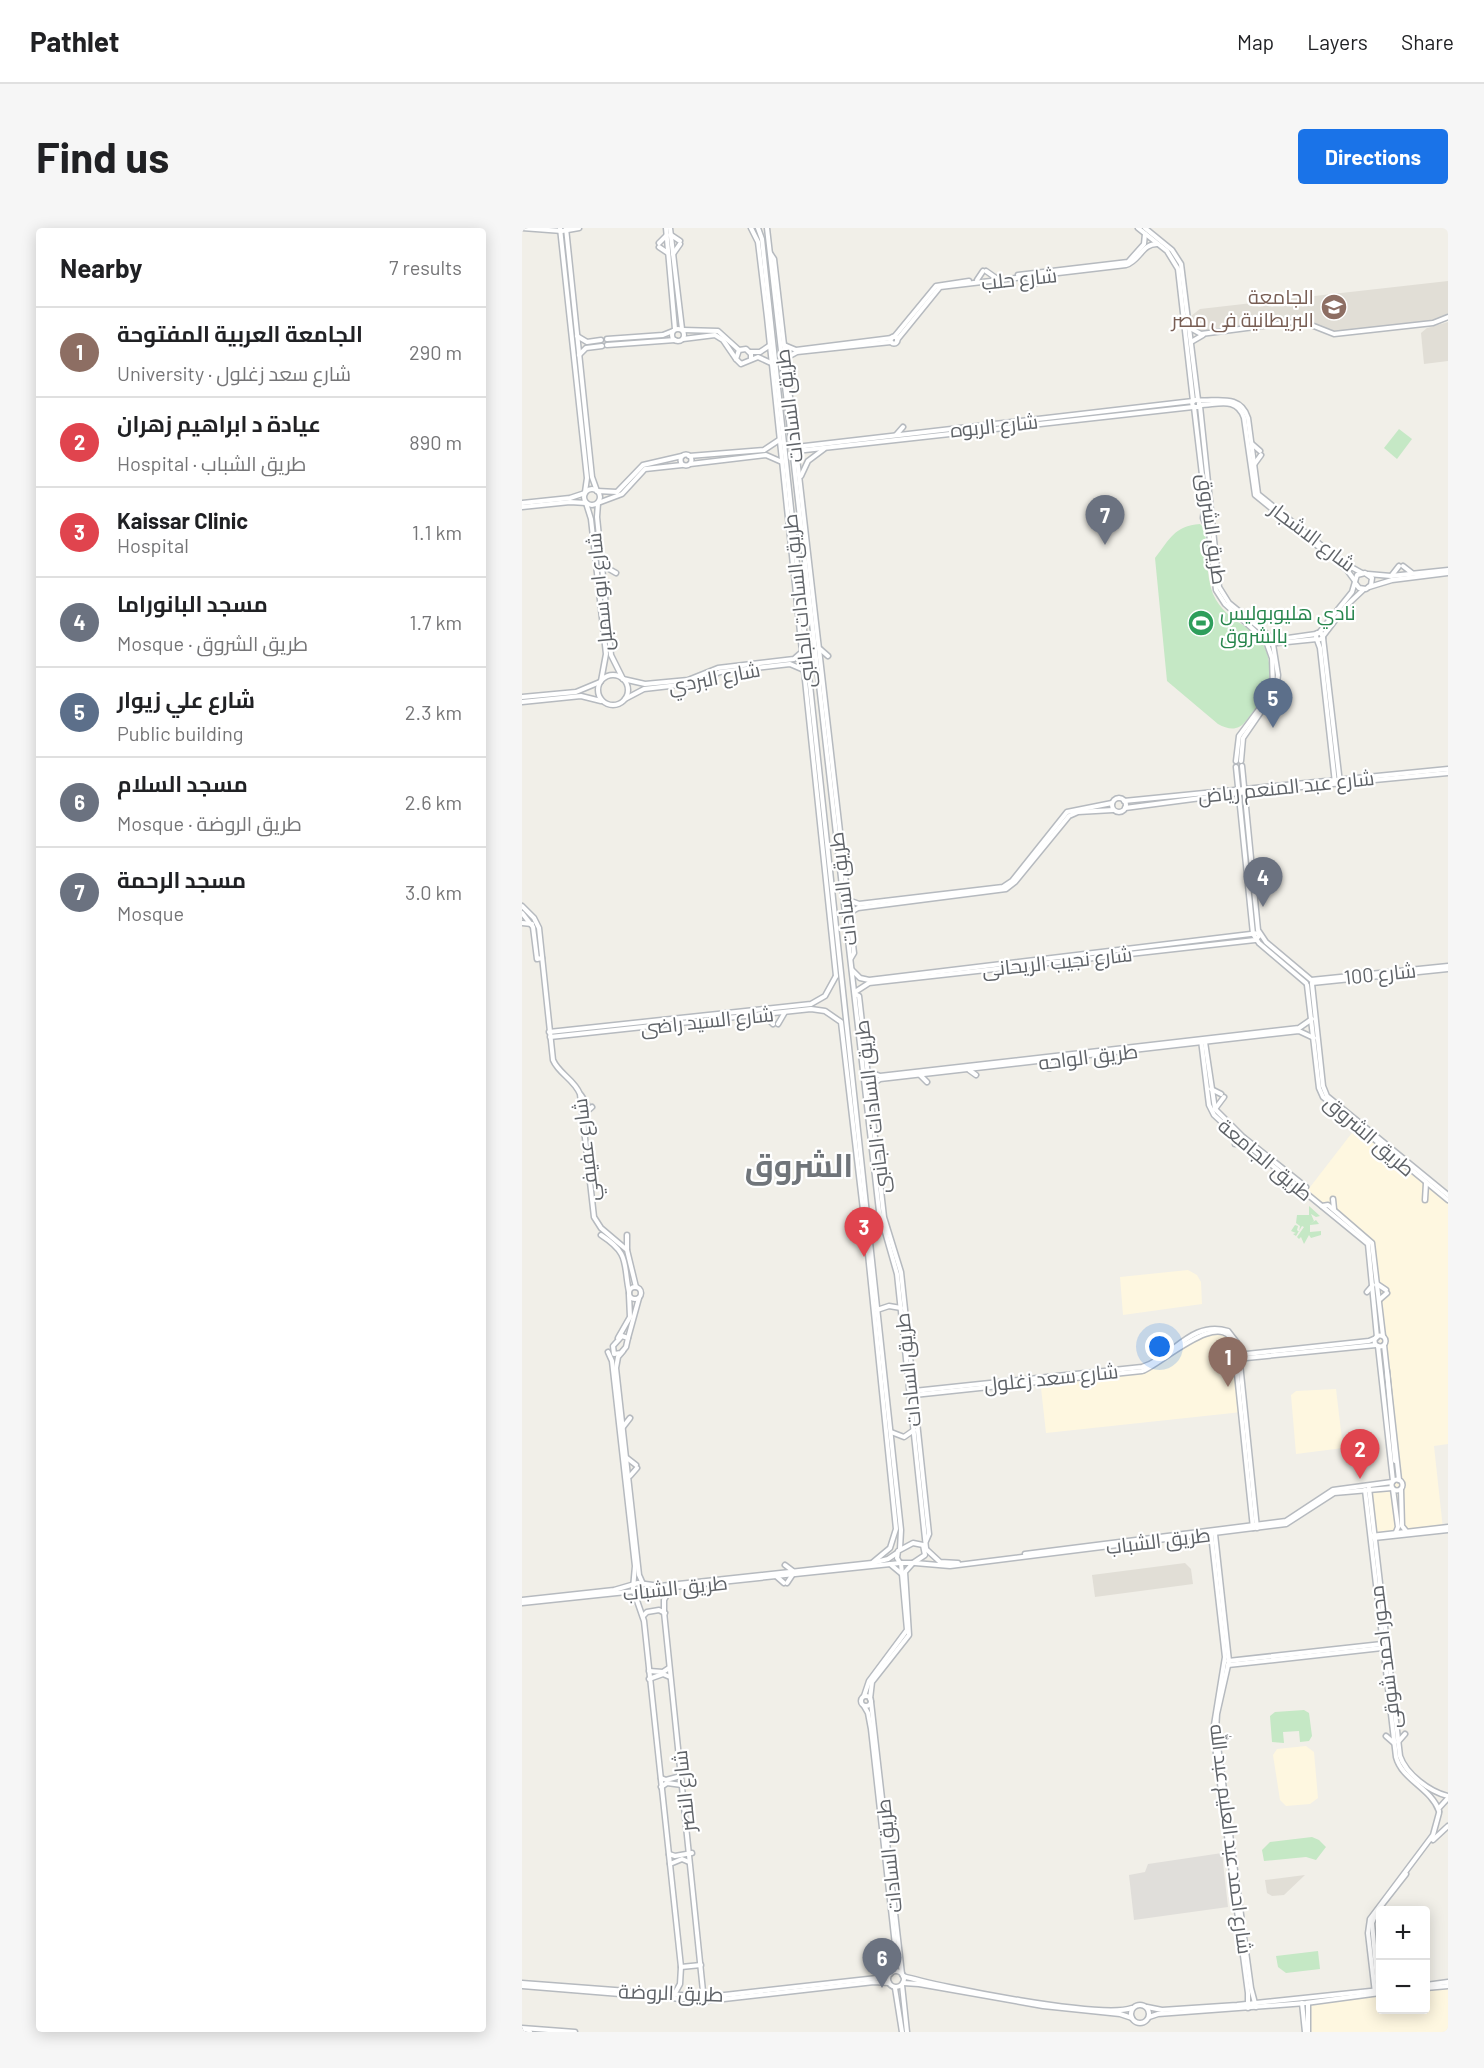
<!DOCTYPE html>
<html lang="en">
<head>
<meta charset="utf-8">
<style>
	body { margin:0; font-family:Barlow,Cairo,sans-serif; background:#f6f6f6; color:#202124 }
	.controls { position:absolute; right:18px; bottom:18px; display:grid; overflow:hidden; border-radius:6px; box-shadow:0 3px 15px #0003 }
	.controls button { width:54px; height:54px; display:grid; place-items:center; padding:0; border:0; border-bottom:2px solid #e0e0e0; background:#fff; color:#202124; font:30px sans-serif }
	.you { position:absolute; left:638px; top:1119px; width:21px; height:21px; margin:-15px; border:4px solid #fff; border-radius:50%; background:#1a73e8; box-shadow:0 0 0 9px #1a73e833 }
	.badge { display:grid; place-items:center; width:39px; height:39px; border-radius:50%; background:#1a73e8; color:#fff; font-size:20px; font-weight:700 }
	.pin { position:absolute; translate:-50% -50px; filter:drop-shadow(0 2px 3px #0008) }
	.pin::after { content:''; position:absolute; top:32px; width:21px; height:18px; background:inherit; clip-path:polygon(0 0,100% 0,50% 100%) }
	.list { margin:0; padding:0; list-style:none }
	h2 { display:flex; justify-content:space-between; align-items:center; height:78px; margin:0; padding:0 24px; font-size:26px }
	h2 small { font-size:20px; font-weight:400; color:#757577 }
	.list li { display:grid; grid-template-columns:39px 1fr auto; gap:18px; align-items:center; box-sizing:border-box; height:90px; padding:0 24px; border-top:2px solid #e0e0e0 }
	.list b { display:block; font-size:22px; white-space:nowrap }
	.list p { margin:0; font-size:20px; white-space:nowrap; color:#757577 }
	.list em { font-size:20px; font-style:normal; color:#757577 }
	.map { position:relative; flex:none; width:926px; height:1804px; overflow:hidden; border-radius:6px }
	header { display:flex; align-items:center; gap:36px; box-sizing:border-box; height:84px; padding:0 30px; background:#fff; border-bottom:2px solid #e0e0e0 }
	header strong { font-size:28px }
	nav { display:flex; gap:33px; margin-inline-start:auto; font-size:21px }
	.intro { display:flex; align-items:center; justify-content:space-between; box-sizing:border-box; height:144px; padding:0 36px }
	h1 { margin:0; font-size:42px }
	.button { padding:15px 27px; border-radius:6px; background:#1a73e8; color:#fff; font-size:21px; font-weight:700 }
	main { display:flex; gap:36px; padding:0 36px }
	aside { flex:1; background:#fff; border-radius:6px; box-shadow:0 3px 15px #0003 }
	.map>svg:first-child { display:block }
	.commercial { fill:#fef7e0 }
	.industrial { fill:#e0deda }
	.education { fill:#e1ded6 }
	.green { fill:#c5e8c5 }
	.lines { fill:none; stroke-linecap:round; stroke-linejoin:round }
	.secondary-casing { stroke:#b6babf; stroke-width:7 }
	.secondary { stroke:#fff; stroke-width:4 }
	.labels { text-anchor:middle; dominant-baseline:central; stroke-width:4.5; stroke-linejoin:round; paint-order:stroke }
	.street-label { font-size:20px; fill:#5f6368; stroke:#fff }
	.education-label { font-size:20px; fill:#785e54; stroke:#fff; text-anchor:end }
	.leisure-label { font-size:20px; fill:#27864d; stroke:#fff; text-anchor:start }
	.town-label { font-size:32px; font-weight:bold; fill:#70757a; stroke:#fff }
</style>
</head>
<body>
<header>
<strong>Pathlet</strong>
<nav><a>Map</a><a>Layers</a><a>Share</a></nav>
</header>
<div class="intro"><h1>Find us</h1><a class="button">Directions</a></div>
<main>
<aside>
<h2>Nearby<small>7 results</small></h2>
<ul class="list">
<li><span class="badge" style="background:#8d6e63">1</span><div><b>الجامعة العربية المفتوحة</b><p>University · شارع سعد زغلول</p></div><em>290 m</em></li>
<li><span class="badge" style="background:#e0444e">2</span><div><b>عيادة د ابراهيم زهران</b><p>Hospital · طريق الشباب</p></div><em>890 m</em></li>
<li><span class="badge" style="background:#e0444e">3</span><div><b>Kaissar Clinic</b><p>Hospital</p></div><em>1.1 km</em></li>
<li><span class="badge" style="background:#6b7280">4</span><div><b>مسجد البانوراما</b><p>Mosque · طريق الشروق</p></div><em>1.7 km</em></li>
<li><span class="badge" style="background:#5c6f8a">5</span><div><b>شارع علي زيوار</b><p>Public building</p></div><em>2.3 km</em></li>
<li><span class="badge" style="background:#6b7280">6</span><div><b>مسجد السلام</b><p>Mosque · طريق الروضة</p></div><em>2.6 km</em></li>
<li><span class="badge" style="background:#6b7280">7</span><div><b>مسجد الرحمة</b><p>Mosque</p></div><em>3.0 km</em></li>
</ul>
</aside>
<div class="map">
<svg width="926" height="1804" viewBox="0 0 926 1804">
	<rect width="100%" height="100%" fill="#f1efe8"/>
	<g class="commercial">
		<path d="M836,897L926,969V1216L912,1218L921,1301L849,1309L844,1260L873,1256L849,1020L844,1011L785,963Z"/>
		<path d="M666,1042L675,1047L679,1054L680,1076L601,1087L598,1049Z"/>
		<path d="M698,1103L714,1115L720,1184L524,1205L518,1151L623,1140L668,1109Z"/>
		<path d="M814,1161L821,1220L774,1226L769,1167L774,1163Z"/>
		<path d="M784,1518L792,1524L796,1570L788,1576L764,1578L758,1572L751,1527L755,1521Z"/>
		<path d="M926,1756V1804H782L779,1773L858,1764V1782H904V1759Z"/>
	</g>
	<path class="industrial" d="M700,1625L706,1679L612,1692L607,1647L623,1644L626,1636Z"/>
	<g class="education">
		<path d="M926,53V88L917,92L813,105L783,93L678,104L670,100L669,88L678,81Z"/>
		<path d="M926,94V133L902,136L899,105L905,100Z"/>
		<path d="M663,1335L669,1341L671,1356L573,1369L570,1347Z"/>
		<path d="M783,1647L762,1667L750,1668L745,1665L743,1652Z"/>
	</g>
	<g class="green">
		<path d="M877,201L890,211L875,231L862,220Z"/>
		<path d="M678,296L683,301C685,321 684,348 691,366C705,399 743,396 747,435C750,461 739,474 724,493C716,503 707,502 696,496L645,453L633,330C648,311 652,298 678,296Z"/>
		<path d="M787,978L798,988L794,989L789,986L792,993L788,996L794,992L797,996L788,997V1004L799,1003V1007L789,1010L787,1007L782,1016L779,1009L777,1011L775,1009L782,999L780,998L774,1008L771,1006L774,1005L769,1003L773,997L776,998L775,1002L777,1004L778,998L774,995L775,987H787Z"/>
		<path d="M782,1482L787,1485L790,1508L787,1513L778,1514L777,1503L761,1504L762,1515L750,1514L748,1488L753,1484Z"/>
		<path d="M790,1609L797,1612L804,1619L794,1632L784,1629L742,1633L740,1622L748,1614Z"/>
		<path d="M796,1723L798,1741L764,1745L756,1739L754,1728Z"/>
	</g>
	<g class="lines">
		<defs>
			<g id="secondary">
				<path d="M0,0L40,3L57,0"/>
				<path d="M38,0L65,250L63,264"/>
				<path d="M44,0L70,249L75,263"/>
				<path d="M144,0L153,101"/>
				<path d="M148,0L160,101"/>
				<path d="M229,0L236,14L245,89L314,748"/>
				<path d="M236,0L240,11L379,1302L378,1321"/>
				<path d="M245,0L357,983L375,1046L404,1320"/>
				<path d="M616,0L645,23L656,41L671,173"/>
				<path d="M623,0L650,22L659,36L676,172"/>
				<path d="M149,7L158,13"/>
				<path d="M137,15L145,7"/>
				<path d="M137,19L146,25"/>
				<path d="M248,25L252,31L262,117L332,725L329,730"/>
				<path d="M151,26L158,16"/>
				<path d="M464,43L474,50"/>
				<path d="M496,47L606,34L622,16L623,6"/>
				<path d="M504,49L512,55"/>
				<path d="M455,52L461,43"/>
				<path d="M515,55L522,47"/>
				<path d="M668,100L679,106L779,93L812,106L911,95L926,89"/>
				<circle cx="156" cy="107" r="6"/>
				<path d="M161,102L196,103L217,122"/>
				<path d="M55,108L65,114L79,112"/>
				<circle cx="372" cy="112" r="3.5"/>
				<path d="M372,109L414,58L447,53"/>
				<path d="M85,111L141,107L151,103"/>
				<path d="M161,111L193,107L201,112L214,131"/>
				<path d="M375,112L418,59L604,37C618,33 620,15 636,16"/>
				<path d="M669,114L681,107"/>
				<path d="M85,117L153,112"/>
				<path d="M262,117L274,122L370,110"/>
				<path d="M228,124H238L247,118"/>
				<path d="M57,127L64,120L80,118"/>
				<path d="M264,130L275,124L369,114"/>
				<path d="M229,131V126L224,121L217,122L214,131L219,136L236,129L249,135"/>
				<path d="M677,173V179H671L670,174L673,172C692,175 718,164 726,190L736,266L820,334L840,345"/>
				<path d="M678,177C695,177 715,168 722,190L733,267L825,342L833,353"/>
				<path d="M678,178L697,359L707,375L750,410L756,447L754,462L721,510L719,533"/>
				<path d="M672,179L683,272L681,290L687,304L694,362L703,376L744,413L750,430L751,459L746,469L717,508L714,533"/>
				<path d="M374,207L381,199"/>
				<path d="M730,216L738,223"/>
				<path d="M274,219L671,173"/>
				<path d="M274,223L671,179"/>
				<circle cx="164" cy="232" r="5.5"/>
				<path d="M167,228L242,222L257,212"/>
				<path d="M168,236L244,227L260,234"/>
				<path d="M731,238L739,227"/>
				<path d="M279,248L286,233L302,221"/>
				<circle cx="70" cy="269" r="8"/>
				<path d="M75,263L95,264L121,237L160,228"/>
				<path d="M0,275L48,270L63,265"/>
				<path d="M64,275L69,291L84,426L79,453"/>
				<path d="M76,275L75,289L89,427L101,451"/>
				<path d="M76,275L100,266L123,241L160,237"/>
				<path d="M0,279L48,274L64,275"/>
				<path d="M80,337L94,345"/>
				<path d="M881,338L890,345"/>
				<path d="M846,346L869,348L926,342"/>
				<path d="M870,347L877,338"/>
				<path d="M847,359L870,352L926,345"/>
				<path d="M797,405L830,364L835,347L843,345L850,350L849,357L844,361L837,360L834,356"/>
				<path d="M801,408L824,378L841,362"/>
				<path d="M801,410L818,555"/>
				<path d="M796,412L801,410L799,405H795L794,409L798,420L813,555"/>
				<path d="M744,413L794,406"/>
				<path d="M746,416L795,411"/>
				<path d="M298,421L306,428"/>
				<circle cx="91" cy="462" r="15"/>
				<path d="M101,451L123,456L166,452L196,440L272,431L280,424"/>
				<path d="M0,469L54,464L78,454"/>
				<path d="M103,471L122,461L174,455L198,444L268,436L282,442"/>
				<path d="M0,474L59,468L79,473"/>
				<path d="M720,538L736,702L744,714L788,751"/>
				<path d="M714,539L731,706L737,715L784,755"/>
				<circle cx="597" cy="577" r="7"/>
				<path d="M602,573L926,541"/>
				<path d="M603,580L717,565L926,545"/>
				<path d="M326,672L337,676L481,659L490,653L545,584L590,575"/>
				<path d="M0,678L12,690L17,700L31,832C37,846 52,851 58,866L72,989L79,1000L105,1022L114,1059"/>
				<path d="M0,685L11,699L15,731L20,730"/>
				<path d="M327,685L336,680L484,661L493,654L547,588L556,584L591,582"/>
				<path d="M0,695L10,696"/>
				<path d="M330,742L338,750L347,752L737,705"/>
				<path d="M789,752L926,738"/>
				<path d="M790,755L926,741"/>
				<path d="M790,756L801,858L805,868L926,967"/>
				<path d="M785,757L797,860L801,869L926,972"/>
				<path d="M333,764L347,755L733,712L738,707"/>
				<path d="M333,766L337,768L362,989L379,1044L407,1306L404,1313"/>
				<path d="M241,786L251,796"/>
				<path d="M256,796L263,784"/>
				<path d="M27,804L289,776L303,768L314,748"/>
				<path d="M28,809L289,781L303,783L319,794L345,1016L374,1301L368,1320L350,1335"/>
				<path d="M679,812L687,877L692,887L718,911L846,1016L855,1109"/>
				<path d="M683,814L693,881L720,908L784,959"/>
				<path d="M518,834L526,840"/>
				<path d="M528,840L534,831"/>
				<path d="M447,842L454,847"/>
				<path d="M345,843L358,848L777,800L790,791"/>
				<path d="M398,847L405,854"/>
				<path d="M347,858L358,851L777,803L792,810"/>
				<path d="M689,861L699,866"/>
				<path d="M59,867L65,876"/>
				<path d="M693,881L702,869"/>
				<path d="M61,887L70,879"/>
				<path d="M713,907V916"/>
				<path d="M811,971L812,981"/>
				<path d="M903,972L904,955"/>
				<path d="M800,978L806,977L850,1015L861,1108"/>
				<path d="M79,1007C108,1026 101,1034 107,1064"/>
				<path d="M105,1021V1007"/>
				<path d="M855,1056L864,1062"/>
				<circle cx="113" cy="1065" r="6"/>
				<path d="M845,1064L851,1057"/>
				<path d="M857,1072L865,1065"/>
				<path d="M355,1082L367,1078L379,1080"/>
				<circle cx="858" cy="1113" r="5.5"/>
				<path d="M100,1108L106,1110L104,1119L99,1125L92,1126L91,1118Z"/>
				<path d="M96,1110L108,1089L107,1067"/>
				<path d="M106,1110L117,1070"/>
				<path d="M862,1117L877,1252"/>
				<path d="M856,1118L871,1253"/>
				<path d="M101,1123L96,1129L94,1140L117,1347L121,1356"/>
				<path d="M86,1124L90,1133L113,1338L111,1361L122,1393L159,1739L158,1756L152,1767"/>
				<path d="M715,1127L847,1113L854,1110"/>
				<path d="M714,1131L854,1117"/>
				<path d="M865,1143L873,1233"/>
				<path d="M392,1163L620,1139C651,1130 668,1092 706,1103L716,1116L735,1300"/>
				<path d="M392,1167L620,1143C637,1138 701,1077 712,1117L731,1300"/>
				<path d="M101,1199L108,1190"/>
				<path d="M369,1204L382,1209L392,1202"/>
				<path d="M105,1230L114,1237"/>
				<path d="M108,1248L115,1240"/>
				<circle cx="875" cy="1257" r="5.5"/>
				<path d="M847,1260L878,1528C884,1546 908,1564 926,1568"/>
				<path d="M871,1261L876,1299L874,1304"/>
				<path d="M879,1261L880,1298L884,1303"/>
				<path d="M843,1262L874,1529C880,1552 909,1560 917,1583"/>
				<path d="M689,1306L703,1429L691,1503L726,1765V1780"/>
				<path d="M693,1306L707,1433L695,1486L694,1503L729,1760L734,1779"/>
				<path d="M849,1308L926,1299"/>
				<path d="M852,1310L926,1302"/>
				<path d="M391,1315L401,1317L403,1327L391,1335H378L375,1330L376,1323Z"/>
				<path d="M404,1321L418,1334L436,1335"/>
				<path d="M503,1326L764,1293L811,1262L870,1254"/>
				<path d="M393,1335L428,1338L764,1296L812,1265L870,1260"/>
				<path d="M368,1336L380,1346"/>
				<path d="M263,1337L271,1343"/>
				<path d="M254,1348L262,1355"/>
				<path d="M265,1355L271,1346"/>
				<path d="M149,1359L142,1372V1384L182,1773"/>
				<path d="M0,1372L92,1362L116,1355L138,1358L350,1335L366,1331L375,1325"/>
				<path d="M0,1375L378,1335"/>
				<path d="M121,1388L125,1384L137,1382L143,1385"/>
				<path d="M706,1433L860,1416"/>
				<path d="M706,1437L860,1420"/>
				<path d="M127,1443L141,1444L147,1440"/>
				<path d="M127,1451L141,1446L148,1449"/>
				<circle cx="344" cy="1473" r="5"/>
				<path d="M342,1468L347,1453L385,1402L379,1335"/>
				<path d="M348,1471L350,1454L387,1407L383,1344L391,1335"/>
				<path d="M349,1474L380,1746"/>
				<path d="M342,1478L346,1485L349,1501L374,1726L373,1738L369,1745"/>
				<path d="M864,1508L872,1515"/>
				<path d="M876,1514L883,1506"/>
				<path d="M139,1550L144,1552L159,1548"/>
				<path d="M139,1559L145,1555L160,1557"/>
				<path d="M917,1580L926,1570"/>
				<path d="M911,1612L926,1598"/>
				<path d="M147,1626L153,1628L170,1625"/>
				<path d="M148,1636L160,1631L167,1634"/>
				<path d="M159,1739L179,1737"/>
				<circle cx="374" cy="1751" r="8"/>
				<path d="M381,1748C418,1759 579,1791 610,1780"/>
				<path d="M0,1755L185,1769L355,1750L368,1746"/>
				<path d="M381,1755L397,1756L521,1778L598,1786L610,1790"/>
				<path d="M380,1757L385,1804"/>
				<path d="M904,1757L926,1754"/>
				<path d="M0,1758L184,1773L352,1754L367,1755"/>
				<path d="M373,1760L380,1804"/>
				<path d="M904,1760L926,1758"/>
				<path d="M856,1762L850,1695L855,1683L884,1646"/>
				<path d="M853,1765L846,1705L848,1691L911,1607L917,1585"/>
				<path d="M780,1775L783,1804"/>
				<path d="M786,1775V1804"/>
				<circle cx="618" cy="1786" r="9"/>
				<path d="M625,1779L640,1782L715,1777L858,1762"/>
				<path d="M627,1789L636,1786L784,1775L858,1765"/>
				<path d="M0,1800L53,1804"/>
				<path d="M0,1803L8,1804"/>
			</g>
		</defs>
		<use href="#secondary" class="secondary-casing"/>
		<use href="#secondary" class="secondary"/>
	</g>
	<defs>
		<symbol id="university-disc" viewBox="-11 -11 22 22"><circle r="9.5" fill="#8d6e63" stroke="#fff"/><path d="M0-5L7-2L0 1L-7-2ZM-4 1L0 2.5L4 1V4Q0 6-4 4Z" fill="#fff"/></symbol>
		<symbol id="stadium-disc" viewBox="-11 -11 22 22"><circle r="9.5" fill="#2e9e5b" stroke="#fff"/><path d="M0-5a6.5 5 0 1 0 0 10a6.5 5 0 1 0 0-10ZM-3.5-1.8h7v3.6h-7Z" fill="#fff"/></symbol>
	</defs>
	<g fill-rule="evenodd">
		<use href="#university-disc" x="797" y="64" width="30" height="30"/>
		<use href="#stadium-disc" x="664" y="380" width="30" height="30"/>
	</g>
	<g class="labels">
		<g class="street-label">
			<text transform="translate(497 50) rotate(-6)">شارع حلب</text>
			<text transform="translate(266 178) rotate(-97)">طريق السادات</text>
			<text transform="translate(472 197) rotate(-6)">شارع الربوه</text>
			<text transform="translate(691 301) rotate(82)">طريق الشروق</text>
			<text transform="translate(791 308) rotate(37)">شارع الاشجار</text>
			<text transform="translate(77 364) rotate(-96)">شارع ابو سمبل</text>
			<text transform="translate(276 373) rotate(-96)">طريق السادات الجانبى</text>
			<text transform="translate(192 449) rotate(-11)">شارع البردي</text>
			<text transform="translate(764 558) rotate(-6)">شارع عبد المنعم رياض</text>
			<text transform="translate(320 661) rotate(-97)">طريق السادات</text>
			<text transform="translate(535 733) rotate(-6)">شارع نجيب الريحانى</text>
			<text transform="translate(858 745) rotate(-6)">شارع 100</text>
			<text transform="translate(185 792) rotate(-6)">شارع السيد راضى</text>
			<text transform="translate(566 828) rotate(-7)">طريق الواحه</text>
			<text transform="translate(349 879) rotate(-97)">طريق السادات الجانبى</text>
			<text transform="translate(848 907) rotate(41)">طريق الشروق</text>
			<text transform="translate(63 922) rotate(-97)">شارع عفيفي</text>
			<text transform="translate(744 931) rotate(40)">طريق الجامعة</text>
			<text transform="translate(385 1142) rotate(-96)">طريق السادات</text>
			<text transform="translate(529 1149) rotate(-6)">شارع سعد زغلول</text>
			<text transform="translate(636 1312) rotate(-7)">طريق الشباب</text>
			<text transform="translate(153 1359) rotate(-6)">طريق الشباب</text>
			<text transform="translate(862 1429) rotate(-97)">محور احمد شوقى</text>
			<text transform="translate(161 1563) rotate(-96)">شارع النصر</text>
			<text transform="translate(710 1611) rotate(83)">شارع احمد عبد العليم عبد الله</text>
			<text transform="translate(366 1628) rotate(-96)">طريق السادات</text>
			<text transform="translate(149 1764) rotate(2)">طريق الروضة</text>
		</g>
		<g class="education-label">
			<text x="792" y="68">الجامعة<tspan x="792" dy="23">البريطانية فى مصر</tspan></text>
		</g>
		<g class="leisure-label">
			<text x="698" y="384">نادي هليوبوليس<tspan x="698" dy="23">بالشروق</tspan></text>
		</g>
		<g class="town-label">
			<text x="277" y="936">الشروق</text>
		</g>
	</g>
</svg>
<div class="controls">
<button>+</button>
<button>−</button>
</div>
<div class="you"></div>
<div class="pin badge" style="left:706px;top:1159px;background:#8d6e63">1</div>
<div class="pin badge" style="left:838px;top:1251px;background:#e0444e">2</div>
<div class="pin badge" style="left:342px;top:1029px;background:#e0444e">3</div>
<div class="pin badge" style="left:741px;top:679px;background:#6b7280">4</div>
<div class="pin badge" style="left:751px;top:500px;background:#5c6f8a">5</div>
<div class="pin badge" style="left:360px;top:1760px;background:#6b7280">6</div>
<div class="pin badge" style="left:583px;top:317px;background:#6b7280">7</div>
</div>
</main>
</body>
</html>
